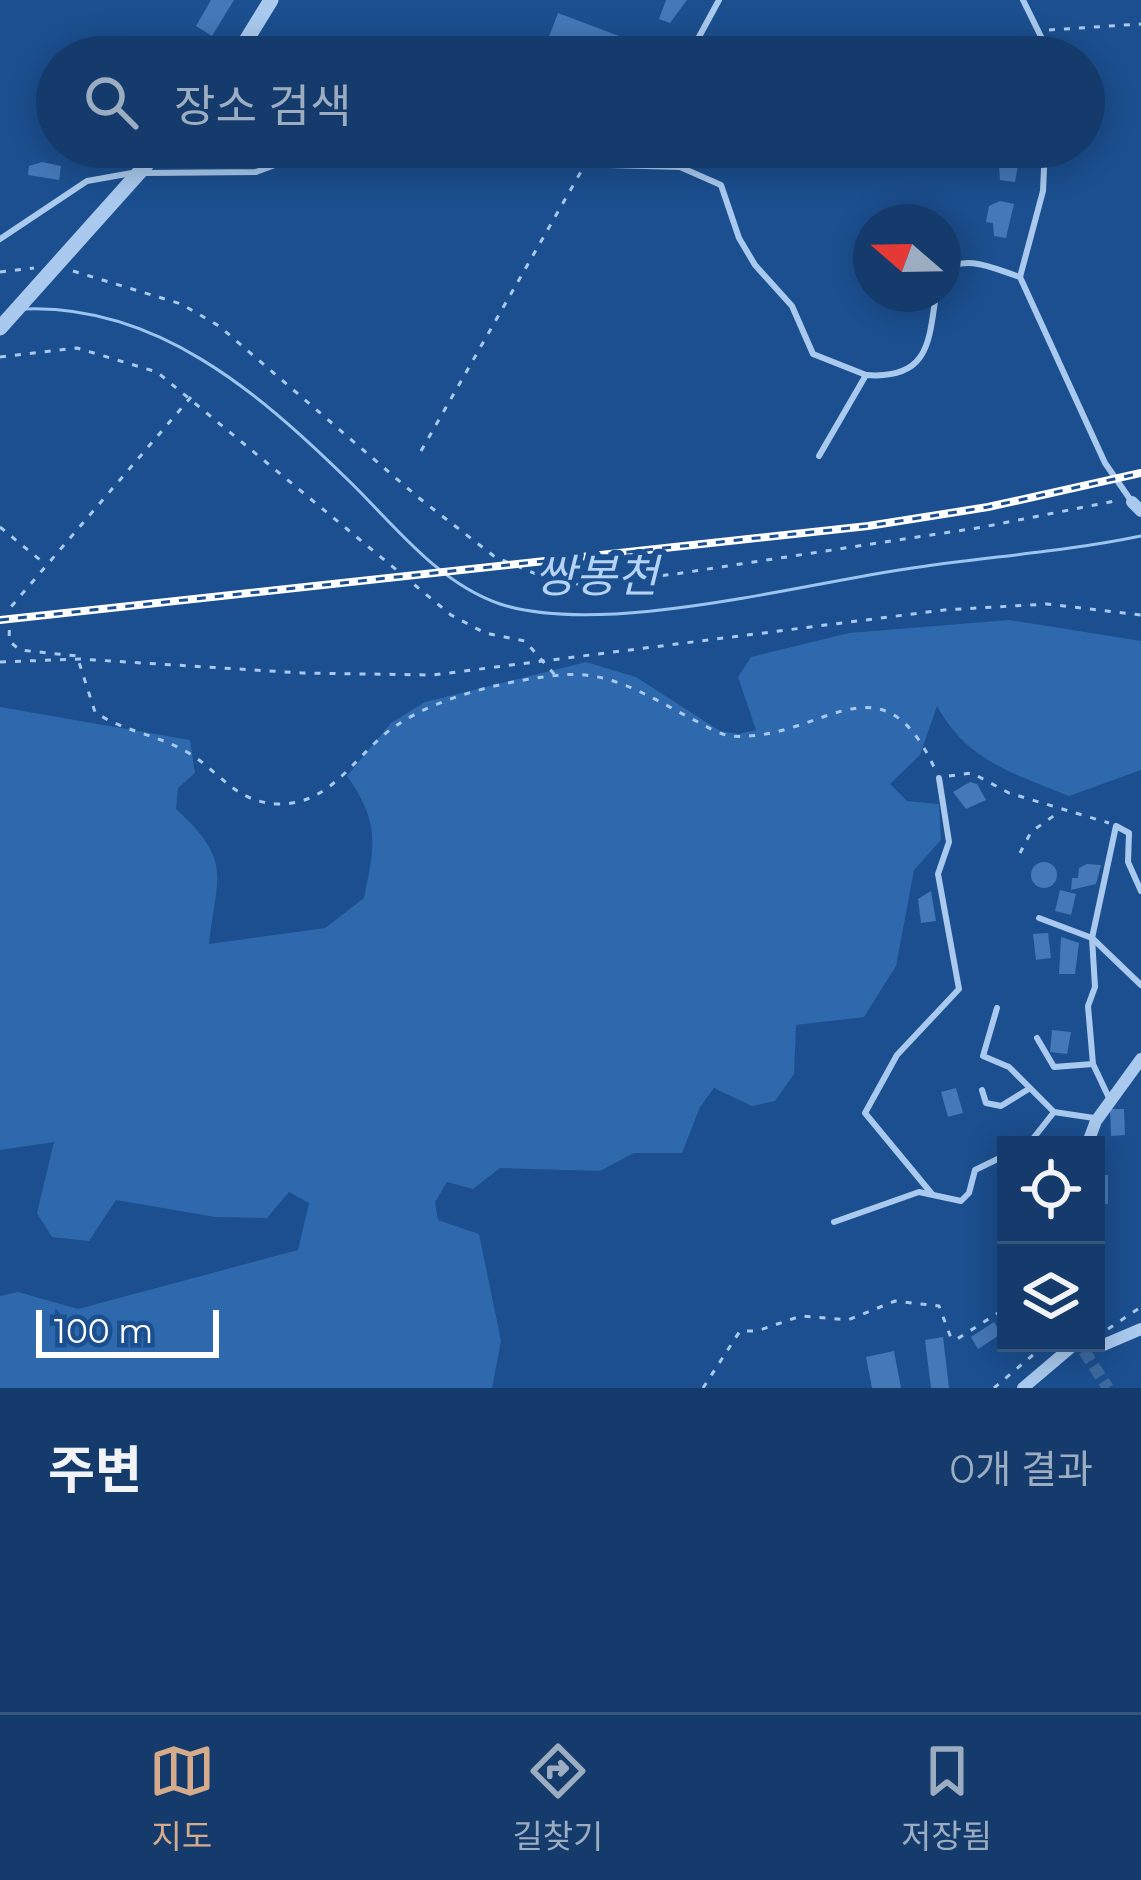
<!DOCTYPE html>
<html lang="ko">
<head>
<meta charset="utf-8">
<style>
	body { margin:0; font-family:Montserrat,"Noto Sans KR",sans-serif; background:#214673; color:#f1f3f6 }
	.controls { position:absolute; right:36px; bottom:36px; display:grid; overflow:hidden; border-radius:0px; box-shadow:0 6px 30px #0003 }
	.controls button { width:108px; height:108px; display:grid; place-items:center; padding:0; border:0; border-bottom:3px solid #33557e; background:#143b6b; color:#f1f3f6; font:60px sans-serif }
	.compass { position:absolute; left:853px; top:204px; width:108px; height:108px; border-radius:50%; background:#143b6b; box-shadow:0 6px 30px #0003; rotate:290deg }
	.scale { position:absolute; left:36px; bottom:30px; width:183px; box-sizing:border-box; padding-left:12px; border:6px solid #fff; border-top:0; font-size:33px; line-height:42px; white-space:nowrap; color:#fff; -webkit-text-stroke:9px #1b4f8f; paint-order:stroke }
	.list { margin:0; padding:0; list-style:none }
	h2 { display:flex; justify-content:space-between; align-items:center; height:156px; margin:0; padding:0 48px; font-size:51px }
	h2 small { font-size:39px; font-weight:400; color:#9dadc1 }
	.icon { flex:none; width:66px; height:66px; fill:none; stroke:currentColor; stroke-width:2; stroke-linecap:round; stroke-linejoin:round }
	.map { position:relative; flex:none; width:1141px; height:1388px; overflow:hidden }
	.search { position:absolute; background:#143b6b; box-shadow:0 6px 30px #0003; left:36px; right:36px; top:36px; height:132px; display:flex; align-items:center; gap:30px; box-sizing:border-box; padding:0 42px; border-radius:66px; color:#9dadc1; font-size:45px }
	.sheet { height:324px; background:#143b6b }
	nav { display:flex; justify-content:space-around; align-items:center; box-sizing:border-box; height:168px; border-top:3px solid #33557e; background:#143b6b; font-size:33px; color:#9dadc1 }
	nav a { display:grid; justify-items:center; gap:6px }
	nav .on { color:#d6ab8b }
	.map>svg:first-child { display:block }
	.green { fill:#2e69ad }
	.lines { fill:none; stroke-linecap:round; stroke-linejoin:round }
	.stream { stroke:#9cc4f0; stroke-width:3 }
	.building { fill:#4478b7 }
	.minor-tunnel { stroke:#3d69a0; stroke-width:12; stroke-dasharray:12 6; stroke-linecap:butt }
	.path { stroke:#a9c9ee; stroke-width:3; stroke-dasharray:6 9; stroke-linecap:butt }
	.service { stroke:#a9c9ee; stroke-width:6 }
	.minor { stroke:#a9c9ee; stroke-width:12 }
	.tertiary { stroke:#a9c9ee; stroke-width:15 }
	.rail-casing { stroke:#fff; stroke-width:8 }
	.rail { stroke:#1b4f8f; stroke-width:3; stroke-dasharray:9; stroke-linecap:butt }
	.labels { text-anchor:middle; dominant-baseline:central; stroke-width:12; stroke-linejoin:round; paint-order:stroke }
	.water-label { font-size:45px; font-style:italic; fill:#b5d3f5; stroke:#1b4f8f }
</style>
</head>
<body>
<div class="map">
<svg width="1141" height="1388" viewBox="0 0 1141 1388">
	<rect width="100%" height="100%" fill="#1b4f8f"/>
	<path class="green" d="M1009,620L1141,641V770L1069,796C1013,773 967,761 937,706L920,755L890,784L907,801L939,804L941,840L914,870L896,966L864,1017L796,1025L794,1074L775,1101L752,1106L714,1088L700,1107L682,1153H634L600,1171L500,1168L473,1189L447,1182L435,1202L438,1220L479,1234L501,1341L492,1388H0V1296L18,1292L78,1309L298,1250L309,1203L289,1192L267,1218L215,1217L116,1200L89,1241L52,1237L37,1213L54,1142L0,1150V707L190,740L195,773L178,788L176,809C234,862 216,876 209,944L325,928L364,898C375,844 380,823 347,776L391,723L425,702L586,662L636,677L720,731L738,734L756,730L738,677L751,657L849,633Z"/>
	<g class="lines">
		<path class="stream" d="M26,309C156,305 257,391 346,478C393,523 436,582 500,604C602,637 797,585 906,569C984,557 1064,552 1141,536"/>
	</g>
	<g class="building">
		<path d="M211,0H234L212,36L196,26Z"/>
		<path d="M666,0H687L670,23L659,19Z"/>
		<path d="M558,13L619,36L611,57L542,55Z"/>
		<path d="M396,37L410,57H369Z"/>
		<path d="M483,37L519,51L517,57L478,51Z"/>
		<path d="M1021,148L1015,182L1000,180L999,166L992,165L994,150Z"/>
		<path d="M42,162L61,166L59,180L28,175L29,166Z"/>
		<path d="M1000,201L1014,204L1006,238L994,236L993,223L986,222L989,206Z"/>
		<path d="M970,782L977,784L986,800L966,809L953,792Z"/>
		<circle cx="1044" cy="875" r="13"/>
		<path d="M1087,864L1101,865L1096,884L1071,890L1072,878H1078L1079,868Z"/>
		<path d="M1060,890L1076,894L1071,915L1055,911Z"/>
		<path d="M931,891L936,921L921,923L918,899Z"/>
		<path d="M1048,933L1051,958L1036,960L1033,934Z"/>
		<path d="M1061,937L1079,943L1075,974H1059Z"/>
		<path d="M1052,1030L1071,1032L1067,1054L1050,1052Z"/>
		<path d="M956,1088L963,1113L948,1117L941,1092Z"/>
		<path d="M1110,1109H1124L1125,1135L1111,1136Z"/>
		<path d="M1096,1175H1108V1204L1096,1205Z"/>
		<path d="M994,1322L1001,1334L978,1349L971,1337Z"/>
		<path d="M943,1337L949,1388H931L925,1340Z"/>
		<path d="M894,1351L901,1388H872L866,1357Z"/>
	</g>
	<g class="lines">
		<path class="minor-tunnel" d="M1084,1351L1108,1388"/>
		<g class="path">
			<path d="M1049,30L1141,24"/>
			<path d="M73,271L181,304L219,326L419,498L495,557L555,582L588,585L675,574L983,527L1120,500"/>
			<path d="M0,272L34,268"/>
			<path d="M0,357L77,348L157,372L451,615L485,633L525,641L555,675"/>
			<path d="M191,397L10,608L9,641L20,650L77,656L95,712C122,731 158,735 187,752C221,772 235,803 279,804C333,805 357,751 397,725C440,696 512,679 562,675C613,670 654,700 698,722C707,727 721,735 731,736C820,743 879,650 934,767"/>
			<path d="M421,451L583,168"/>
			<path d="M0,527L45,564"/>
			<path d="M0,662L79,659L302,673L433,675L944,610L1047,604L1141,615"/>
			<path d="M949,776L972,773L1009,793L1109,823"/>
			<path d="M1020,853L1031,832L1059,812"/>
			<path d="M1108,1329L1141,1307"/>
			<path d="M703,1388L740,1331H757L801,1316L848,1320L895,1301L939,1306L951,1338L957,1339L1006,1308"/>
			<path d="M994,1388L1047,1343"/>
		</g>
		<g class="service">
			<path d="M1023,0L1051,57"/>
			<path d="M688,57L719,0"/>
			<path d="M543,147L609,165L680,167L721,185L739,238L755,265L792,306L813,354L866,375"/>
			<path d="M680,167L693,147"/>
			<path d="M146,173L256,172L323,147"/>
			<path d="M0,239L87,181L132,173"/>
			<path d="M943,273C963,252 995,269 1020,277L1043,191L1045,147"/>
			<path d="M1020,277L1105,463L1132,502"/>
			<path d="M819,456L866,375C930,380 929,340 936,294"/>
			<path d="M1039,918L1092,938L1141,985"/>
			<path d="M997,1008L983,1056L1009,1067L1054,1112L1094,1118"/>
			<path d="M1037,1038L1054,1067L1093,1064"/>
			<path d="M982,1090L986,1103L1001,1106L1027,1090"/>
			<path d="M1109,1098L1093,1064L1088,1006L1095,987L1092,938L1116,826L1129,833L1128,862L1141,891"/>
			<path d="M1028,1145L1054,1112"/>
			<path d="M932,1194L865,1113L897,1055L959,989L938,874L949,842L939,778"/>
			<path d="M834,1222L919,1192L961,1201L969,1193L975,1170L1006,1155"/>
		</g>
		<g class="minor">
			<path d="M1132,502L1141,511"/>
			<path d="M1087,1145L1096,1121L1141,1059"/>
			<path d="M1084,1343L1101,1346L1141,1329"/>
			<path d="M1023,1388L1076,1343"/>
		</g>
		<g class="tertiary">
			<path d="M236,57L271,0"/>
			<path d="M0,328L162,147"/>
		</g>
		<defs>
			<path id="rail" d="M0,620L868,526L988,507L1141,473"/>
		</defs>
		<use href="#rail" class="rail-casing"/>
		<use href="#rail" class="rail"/>
	</g>
	<g class="labels">
		<g class="water-label">
			<text x="596" y="575">쌍봉천</text>
		</g>
	</g>
</svg>
<div class="controls">
<button><svg class="icon" aria-label="locate" viewBox="0 0 24 24"><circle cx="12" cy="12" r="6"/><path d="M12 2v4M12 18v4M2 12h4M18 12h4"/></svg></button>
<button><svg class="icon" aria-label="layers" viewBox="0 0 24 24"><path d="M12 4l9 5-9 5-9-5zM3 14l9 5 9-5"/></svg></button>
</div>
<svg class="compass" viewBox="-18 -18 36 36"><path d="M0-13l5 13h-10z" fill="#e53935"/><path d="M0 13l5-13h-10z" fill="#9dadc1"/></svg>
<div class="scale">100 m</div>
<div class="search"><svg class="icon" aria-label="search" viewBox="0 0 24 24"><circle cx="10" cy="10" r="6"/><path d="M15 15l6 6"/></svg>장소 검색</div>
</div>
<section class="sheet">
<h2>주변<small>0개 결과</small></h2>
<ul class="list">
</ul>
</section>
<nav>
<a class="on"><svg class="icon" aria-label="map" viewBox="0 0 24 24"><path d="M3 6l6-2 6 2 6-2v14l-6 2-6-2-6 2zM9 4v14M15 6v14"/></svg>지도</a>
<a><svg class="icon" aria-label="directions" viewBox="0 0 24 24"><path d="M12 3l9 9-9 9-9-9zM9 14v-3h6M13 9l2 2-2 2"/></svg>길찾기</a>
<a><svg class="icon" aria-label="saved" viewBox="0 0 24 24"><path d="M7 4h10v16l-5-4-5 4z"/></svg>저장됨</a>
</nav>
</body>
</html>
